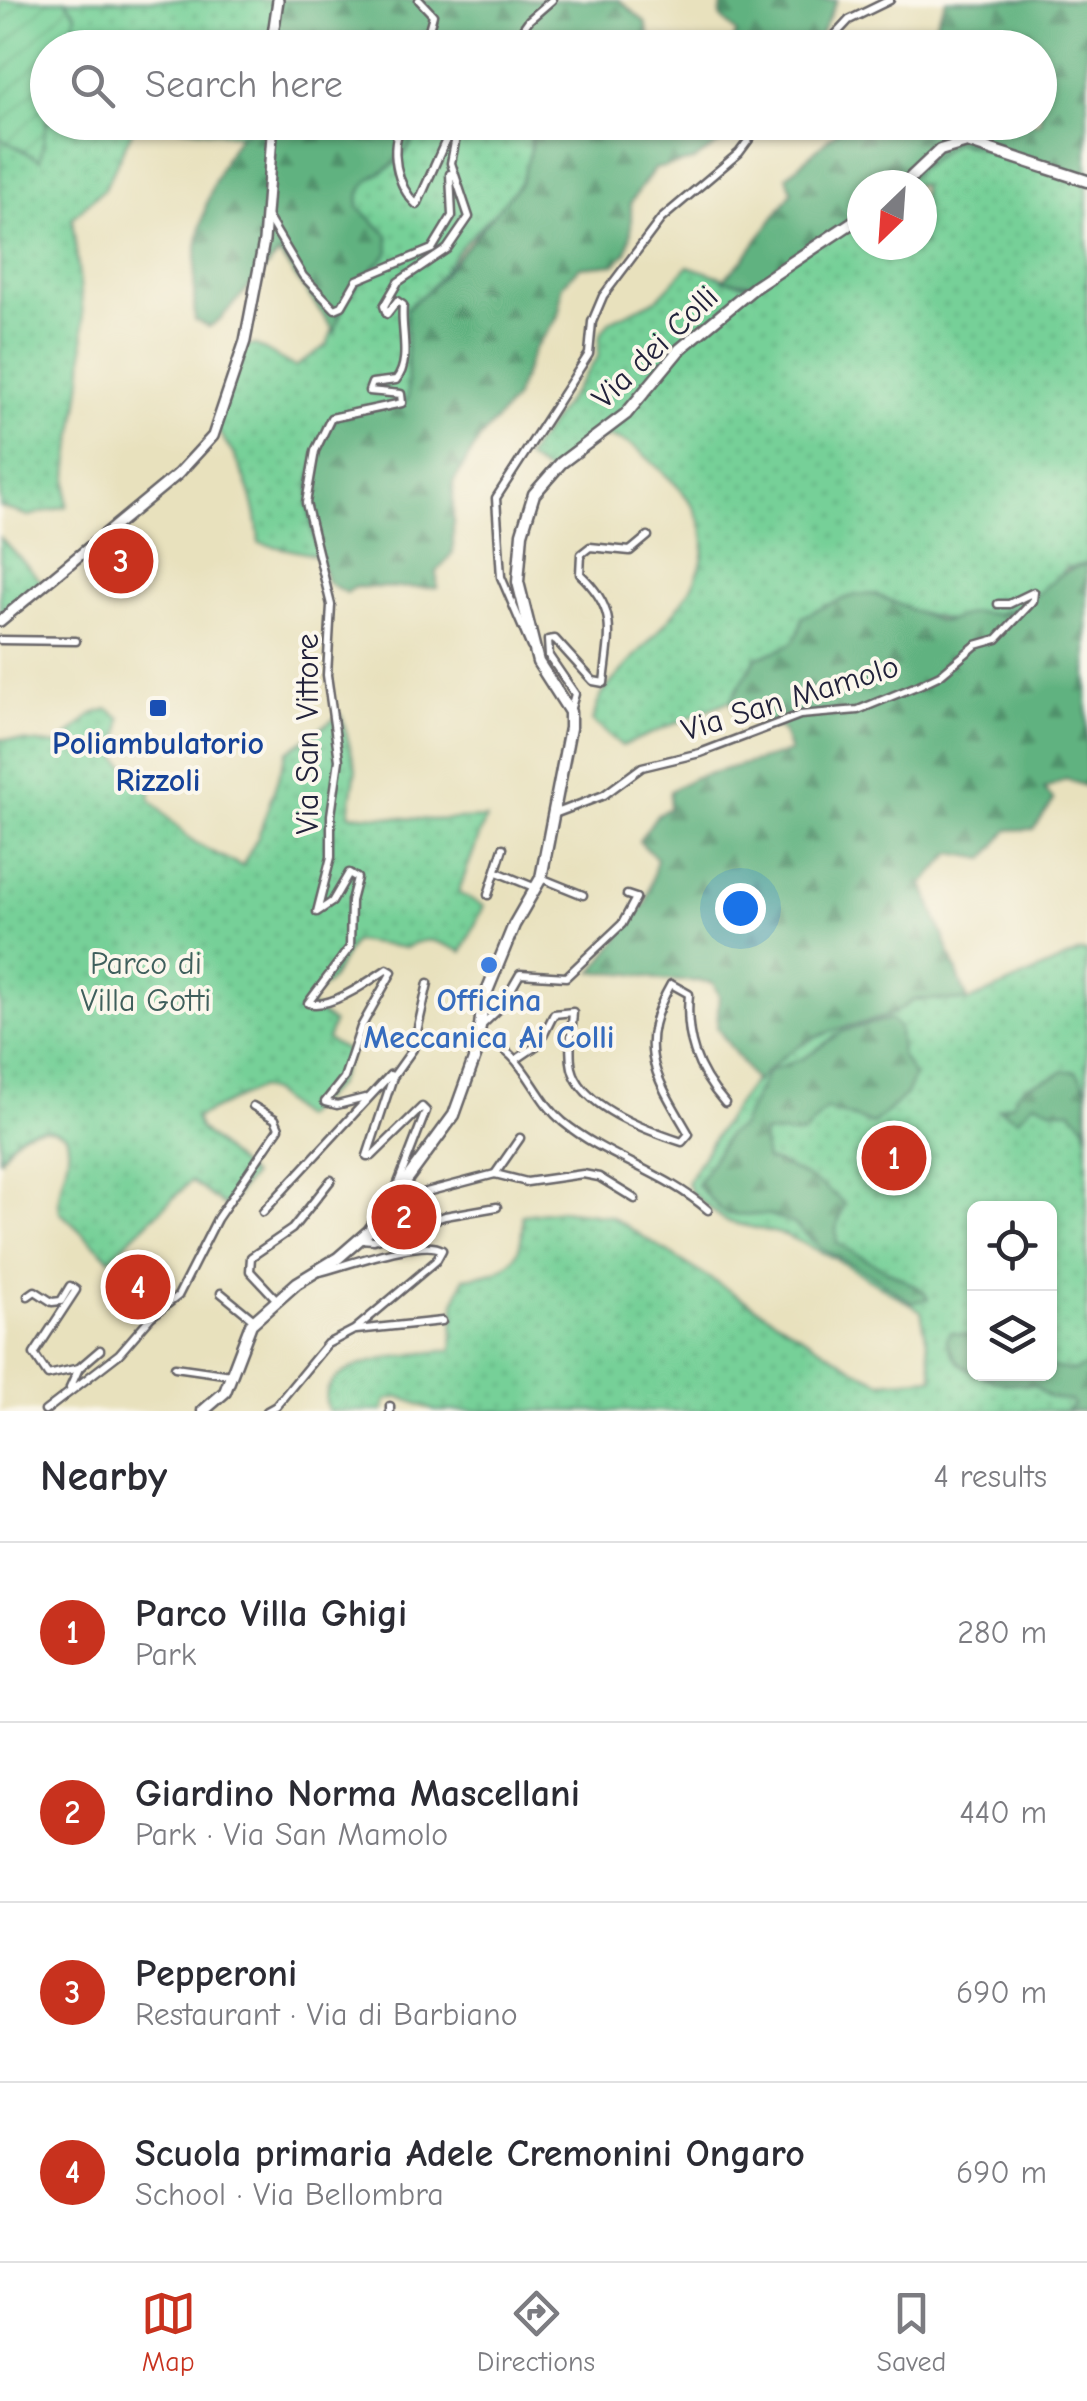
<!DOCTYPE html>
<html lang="en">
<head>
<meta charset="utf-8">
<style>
	body { margin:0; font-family:"Comic Neue",sans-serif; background:#f2f2f3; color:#2b2b33 }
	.controls { position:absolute; right:30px; bottom:30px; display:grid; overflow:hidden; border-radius:15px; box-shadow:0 2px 8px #0004 }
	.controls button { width:90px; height:90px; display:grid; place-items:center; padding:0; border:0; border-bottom:2px solid #e1e1e2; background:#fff; color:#2b2b33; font:50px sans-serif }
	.compass { position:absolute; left:847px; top:170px; width:90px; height:90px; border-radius:50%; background:#fff; box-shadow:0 2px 8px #0004; rotate:205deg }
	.you { position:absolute; left:740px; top:908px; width:35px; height:35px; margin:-25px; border:8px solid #fff; border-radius:50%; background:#1a73e8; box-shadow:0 0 0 15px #1a73e833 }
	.badge { display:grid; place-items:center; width:65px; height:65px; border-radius:50%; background:#c8321e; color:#fff; font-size:32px; font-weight:700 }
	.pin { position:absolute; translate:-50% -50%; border:5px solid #fff; box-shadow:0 2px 10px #0006 }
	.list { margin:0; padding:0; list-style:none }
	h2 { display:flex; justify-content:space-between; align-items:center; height:130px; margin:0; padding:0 40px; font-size:42px }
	h2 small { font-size:32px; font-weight:400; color:#7c7c81 }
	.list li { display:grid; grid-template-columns:65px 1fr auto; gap:30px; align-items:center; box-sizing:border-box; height:180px; padding:0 40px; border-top:2px solid #e1e1e2 }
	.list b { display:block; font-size:38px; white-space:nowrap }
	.list p { margin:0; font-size:32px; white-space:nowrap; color:#7c7c81 }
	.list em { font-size:32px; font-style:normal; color:#7c7c81 }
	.icon { flex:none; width:55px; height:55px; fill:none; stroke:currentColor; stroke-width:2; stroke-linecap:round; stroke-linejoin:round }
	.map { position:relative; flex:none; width:1087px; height:1411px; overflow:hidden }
	.search { position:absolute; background:#fff; box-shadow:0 2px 8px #0004; left:30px; right:30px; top:30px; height:110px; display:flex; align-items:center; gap:25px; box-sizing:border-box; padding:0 35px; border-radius:55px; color:#7c7c81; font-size:38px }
	.sheet { height:850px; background:#fff }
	nav { display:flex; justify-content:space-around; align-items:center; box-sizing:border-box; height:140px; border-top:2px solid #e1e1e2; background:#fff; font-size:28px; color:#7c7c81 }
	nav a { display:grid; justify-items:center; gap:5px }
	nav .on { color:#c8321e }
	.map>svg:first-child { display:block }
	.grass { fill:url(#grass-dots); stroke:#4c796a; stroke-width:2.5; fill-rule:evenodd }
	.forest { fill:url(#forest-firs); stroke:#416a5e; stroke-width:2.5 }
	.garden { fill:url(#garden-furrows); stroke:#4c796a; stroke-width:2.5 }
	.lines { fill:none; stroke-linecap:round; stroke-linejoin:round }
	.minor-casing { stroke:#676568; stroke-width:11 }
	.tertiary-casing { stroke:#676568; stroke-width:14 }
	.secondary-casing { stroke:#676568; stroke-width:15 }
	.minor { stroke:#fff; stroke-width:6 }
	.tertiary { stroke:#fff; stroke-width:9 }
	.secondary { stroke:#fff; stroke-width:10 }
	.transit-dot { fill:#1a4fb4; stroke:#fbf7ec; stroke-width:4 }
	.shop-dot { fill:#3f7fe0; stroke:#fbf7ec; stroke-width:4 }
	.labels { text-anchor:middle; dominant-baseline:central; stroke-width:8; stroke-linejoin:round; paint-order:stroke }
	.street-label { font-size:32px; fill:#22223b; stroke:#fbf7ec }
	.transit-label { font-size:32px; font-weight:bold; fill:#164399; stroke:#fbf7ec }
	.park-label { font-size:32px; fill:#3f5f5c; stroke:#fbf7ec }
	.shop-label { font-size:32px; font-weight:bold; fill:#366cbe; stroke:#fbf7ec }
</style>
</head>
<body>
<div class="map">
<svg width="1087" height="1411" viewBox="0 0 1087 1411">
	<defs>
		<pattern id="grass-dots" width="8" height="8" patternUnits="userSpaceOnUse" patternTransform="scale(2.5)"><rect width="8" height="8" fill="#76d098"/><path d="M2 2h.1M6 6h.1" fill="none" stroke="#66b284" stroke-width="1.8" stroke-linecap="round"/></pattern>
		<pattern id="forest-firs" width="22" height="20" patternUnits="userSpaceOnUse" patternTransform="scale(2.5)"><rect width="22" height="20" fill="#60b280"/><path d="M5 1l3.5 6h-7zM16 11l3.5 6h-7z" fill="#4f906a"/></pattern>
		<pattern id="garden-furrows" width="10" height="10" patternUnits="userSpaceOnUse" patternTransform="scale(2.5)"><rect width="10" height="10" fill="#76d098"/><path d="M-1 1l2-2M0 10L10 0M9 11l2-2" fill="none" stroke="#66b284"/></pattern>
	</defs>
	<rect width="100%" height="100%" fill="#fbf7ec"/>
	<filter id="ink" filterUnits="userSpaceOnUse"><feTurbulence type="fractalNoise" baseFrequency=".01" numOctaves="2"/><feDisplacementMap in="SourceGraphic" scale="20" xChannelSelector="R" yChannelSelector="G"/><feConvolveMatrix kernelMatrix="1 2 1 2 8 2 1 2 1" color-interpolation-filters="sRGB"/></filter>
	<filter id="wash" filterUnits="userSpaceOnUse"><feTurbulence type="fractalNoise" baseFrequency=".0048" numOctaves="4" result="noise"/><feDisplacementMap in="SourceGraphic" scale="40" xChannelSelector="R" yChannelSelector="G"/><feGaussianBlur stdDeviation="2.25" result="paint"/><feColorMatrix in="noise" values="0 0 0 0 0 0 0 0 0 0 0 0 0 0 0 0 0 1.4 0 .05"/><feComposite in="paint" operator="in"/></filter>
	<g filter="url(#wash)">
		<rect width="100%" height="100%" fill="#e8e1bd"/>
		<g class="grass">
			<path d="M65,0H278L274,47H67L76,14Z"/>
			<path d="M47,121L136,123L105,188L72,218C78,268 86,316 83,366C80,414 66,457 67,506L29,516L0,507V138L40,159Z"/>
			<path d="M148,123H261L239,135Z"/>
			<path d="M421,123H503L505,128L529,134C541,181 490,213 463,245C446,265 435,290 411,303L408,399L379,411L319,556L259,543C257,500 241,461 215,427L243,346L256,345L295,367L327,345L340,309L388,235L358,207C358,176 382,176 400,159C410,150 415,135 421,123Z"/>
			<path d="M955,141L1087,180V564L1066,568L1034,602L994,614L971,613L951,621L894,606L876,594L800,636L791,647L757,657L731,700L622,746L592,721C596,712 597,701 603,693C651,630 760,560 669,478C644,455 635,440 600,436L550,475L526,458L598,357L600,335L610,321L657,299L688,266L745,285L862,212V245H922V185H898Z"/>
			<path d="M0,537L45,585L5,617L0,614Z"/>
			<path d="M108,709L121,718L118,759L151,789L150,799C189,840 189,843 242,866L258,837L287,752L341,714L356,769L349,814L431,820L486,818L458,893L484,906L462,952C440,942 427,934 406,948L354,941L330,981L306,1003L333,1023L327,1040L350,1052L336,1086L301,1118L273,1093L259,1088L195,1118L199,1128L252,1176L226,1207L191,1181L110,1259L60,1212C54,1186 75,1160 66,1135C36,1120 14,1132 0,1161V739L58,745L92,714Z"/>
			<path d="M1080,952H1087V1411H435L401,1397L386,1400L383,1411H328C308,1358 421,1354 452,1350L455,1302L464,1278C508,1272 525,1262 522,1215L561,1210L610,1216L861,1373L881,1382L934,1378L921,1311L834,1258L785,1235L725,1221L692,1193L687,1183C711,1142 739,1094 772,1061C787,1047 816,1038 835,1030C864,1019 890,1021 914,999L970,1001ZM974,1208H1050V1374H974Z"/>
		</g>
		<g class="forest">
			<path d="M278,0H619L645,22L653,47H493L486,39L467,48H274Z"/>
			<path d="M723,0H837L815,47L728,48L737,34L720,16Z"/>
			<path d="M946,0H1087V180L955,141L898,185H862V212L755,284L723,280L743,260L792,192L787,176L846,123L1040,122V48L925,47Z"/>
			<path d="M261,123H421C415,135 410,150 400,159C382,176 358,176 358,207L388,235L389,252C362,281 345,290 335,332L279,254L220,319L209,327L195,320C191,258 201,193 237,139C242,131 254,131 261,123Z"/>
			<path d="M503,123H750L693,161L654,169L631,202V234L626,253L615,264L580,267L562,285L559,316L534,349L514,400L478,441L453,483V552L437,572V588L355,587L346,593L327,582C309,527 299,494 323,439C328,429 331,420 341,415C363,404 386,414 408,399L406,309L433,286L521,182L532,146L529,134L505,128Z"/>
			<path d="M1087,564V787L1066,779L1044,789L1054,800L1034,829L1008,830L985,859L952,853L923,884L968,1001L914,999C892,1019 869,1021 842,1028C807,1037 779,1057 756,1082L717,1028L719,996L713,983C694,978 674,984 657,979C632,973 620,972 593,972L646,903L657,859L639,841L656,816L669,808L670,791L693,778L790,752L782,729L734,712L731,700L757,657C784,649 799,647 802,617C821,609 847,594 868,594C884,594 921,617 940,621C952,623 959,615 970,613C977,611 986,614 993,614C1038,609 1048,571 1087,564Z"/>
			<path d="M890,1019L899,1027L901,1055L914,1076L906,1095L873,1124L826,1109L804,1134L762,1133L766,1160C786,1164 831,1188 844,1204L836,1229L837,1243L924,1291L928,1299L912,1303L875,1277L821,1248L794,1224L770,1215L725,1214L697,1185L728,1134L740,1127L768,1071L804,1058L843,1031Z"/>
			<path d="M1063,1071H1076L1087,1088V1136L1084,1124L1071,1110H1054L1034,1102L1018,1119L998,1109L1013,1103C1022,1076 1043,1087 1063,1071Z"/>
			<path d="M951,1332L974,1337V1372C957,1365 952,1356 946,1338Z"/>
			<path d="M1087,1365V1411H1066L1073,1405L1071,1401L1049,1397L1034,1385L998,1382L977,1374H1050V1367L1074,1371Z"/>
		</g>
		<path class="garden" d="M0,0H65L76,14L67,47L48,48L47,121L40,160L0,138Z"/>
	</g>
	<g filter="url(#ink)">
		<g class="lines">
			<defs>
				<g id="minor">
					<path d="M419,0L433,15L424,48"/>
					<path d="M438,48L442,44L449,48"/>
					<path d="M509,48L529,20L552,0"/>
					<path d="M823,48L849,20L890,0"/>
					<path d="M402,122C389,149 396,186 417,205L449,133L474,122"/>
					<path d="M267,216L303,276L335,309L342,306L357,280L432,249L452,216L450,174"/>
					<path d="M0,640L76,641"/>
					<path d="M531,647L501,577L496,498L589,354L592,322L603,296L661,219L739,153L762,122"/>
					<path d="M570,711L575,694L549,656L548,640L555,639L593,681L604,683C609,634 619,611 580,574L581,554L590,547L630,551L648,536"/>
					<path d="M554,814L604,795L642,767L700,753L800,715L858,710L919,685L940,675L976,645L997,639L1033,601L1034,592L1009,604H998"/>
					<path d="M497,872L536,888"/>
					<path d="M541,878L583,895"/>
					<path d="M488,895L503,848"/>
					<path d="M481,1026L501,1007L520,974L566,977L622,924L636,898L627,895"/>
					<path d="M479,1037C524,1049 531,1095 563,1122C607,1158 665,1172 708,1210"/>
					<path d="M517,1059L539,1044L554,1014L573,1012C572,1030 568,1051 572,1068C581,1107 648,1131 682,1142L689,1134C656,1077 634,1049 671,984L689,994C685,1037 696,1070 725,1103"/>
					<path d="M393,1077L413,1049L428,983"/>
					<path d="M365,1098L337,1105L325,1102L344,1078L361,1027L392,972L387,969C368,982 329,1010 308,1003L350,947L351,901L357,878L349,873L332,902L317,912L331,857V815L339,760L327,675L331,605L306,503L315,451L331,418L402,403L401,394L369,391L372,383L396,380C412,361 400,329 403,305L397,301L387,314L384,306L398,282L447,249L469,217L451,163L457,132"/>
					<path d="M495,1174L520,1138"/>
					<path d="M396,1200L495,1174L527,1182L583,1174L599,1177L635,1199"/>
					<path d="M263,1212L390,1075L393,1077L367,1156H372L422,1107L426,1111L395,1191"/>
					<path d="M360,1239L374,1240L445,1216L497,1207"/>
					<path d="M221,1293L254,1320"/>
					<path d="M28,1296L35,1291L52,1302L61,1301L70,1286L76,1290L34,1354L48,1375L79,1368L70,1388"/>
					<path d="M277,1300L250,1271L251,1257L292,1229L331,1180"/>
					<path d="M356,1330L442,1321"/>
					<path d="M175,1367L231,1375"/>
					<path d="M79,1368L100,1350"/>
					<path d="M45,1411L119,1354L151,1317L178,1296L217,1219L279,1128L275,1119L253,1106"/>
					<path d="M267,1411L276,1406L327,1344L354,1330L436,1261L442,1250C424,1237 344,1266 320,1272"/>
					<path d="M390,1411V1406"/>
				</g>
				<g id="tertiary">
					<path d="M271,48L278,0"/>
					<path d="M0,621L178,474L213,436L245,341L264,241L273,122"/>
				</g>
				<g id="secondary">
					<path d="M903,185L940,150L967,142L1087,181"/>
					<path d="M203,1411L225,1392L251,1324L297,1283L338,1258L369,1231L454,1115L477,1051L483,1001L514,925L541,878L570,728V712L538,662L518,582L522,533L534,494L561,463L626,414L680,349L755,287L862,216"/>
				</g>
			</defs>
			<use href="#minor" class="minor-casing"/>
			<use href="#tertiary" class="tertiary-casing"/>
			<use href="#secondary" class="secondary-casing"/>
			<use href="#minor" class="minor"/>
			<use href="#tertiary" class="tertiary"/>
			<use href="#secondary" class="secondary"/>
		</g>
	</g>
	<rect class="transit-dot" x="148" y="698" width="20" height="20" rx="5"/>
	<circle class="shop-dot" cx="489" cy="965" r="10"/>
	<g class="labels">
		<g class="street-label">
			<text transform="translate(655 347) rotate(-44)">Via dei Colli</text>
			<text transform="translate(790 698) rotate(-17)">Via San Mamolo</text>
			<text transform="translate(307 734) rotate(-90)">Via San Vittore</text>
		</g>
		<g class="transit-label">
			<text x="158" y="743">Poliambulatorio<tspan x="158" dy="37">Rizzoli</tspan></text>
		</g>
		<g class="park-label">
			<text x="146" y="963">Parco di<tspan x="146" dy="37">Villa Gotti</tspan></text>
		</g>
		<g class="shop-label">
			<text x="489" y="1000">Officina<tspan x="489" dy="37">Meccanica Ai Colli</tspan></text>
		</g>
	</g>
</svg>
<div class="controls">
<button><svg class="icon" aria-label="locate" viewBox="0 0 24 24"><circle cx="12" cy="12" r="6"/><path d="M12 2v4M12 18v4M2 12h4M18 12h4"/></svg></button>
<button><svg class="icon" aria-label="layers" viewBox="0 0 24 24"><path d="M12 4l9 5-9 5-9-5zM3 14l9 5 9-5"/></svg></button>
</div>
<svg class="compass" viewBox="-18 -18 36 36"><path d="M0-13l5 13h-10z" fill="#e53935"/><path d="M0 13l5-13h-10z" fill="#7c7c81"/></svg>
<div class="you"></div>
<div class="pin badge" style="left:894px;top:1158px">1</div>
<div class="pin badge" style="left:404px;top:1217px">2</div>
<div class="pin badge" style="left:121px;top:561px">3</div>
<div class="pin badge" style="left:138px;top:1287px">4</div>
<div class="search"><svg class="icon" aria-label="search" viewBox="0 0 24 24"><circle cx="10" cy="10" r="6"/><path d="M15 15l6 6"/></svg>Search here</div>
</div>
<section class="sheet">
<h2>Nearby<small>4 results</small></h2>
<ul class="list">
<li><span class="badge">1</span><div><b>Parco Villa Ghigi</b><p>Park</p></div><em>280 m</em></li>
<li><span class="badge">2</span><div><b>Giardino Norma Mascellani</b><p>Park · Via San Mamolo</p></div><em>440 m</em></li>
<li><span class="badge">3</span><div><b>Pepperoni</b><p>Restaurant · Via di Barbiano</p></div><em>690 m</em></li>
<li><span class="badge">4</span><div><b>Scuola primaria Adele Cremonini Ongaro</b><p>School · Via Bellombra</p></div><em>690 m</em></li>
</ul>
</section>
<nav>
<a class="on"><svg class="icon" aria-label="map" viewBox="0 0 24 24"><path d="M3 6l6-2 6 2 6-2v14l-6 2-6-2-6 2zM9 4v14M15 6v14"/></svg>Map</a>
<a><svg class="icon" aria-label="directions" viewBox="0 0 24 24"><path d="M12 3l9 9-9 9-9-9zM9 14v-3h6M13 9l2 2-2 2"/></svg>Directions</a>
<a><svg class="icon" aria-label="saved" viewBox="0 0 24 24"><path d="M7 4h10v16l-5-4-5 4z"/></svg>Saved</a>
</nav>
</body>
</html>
